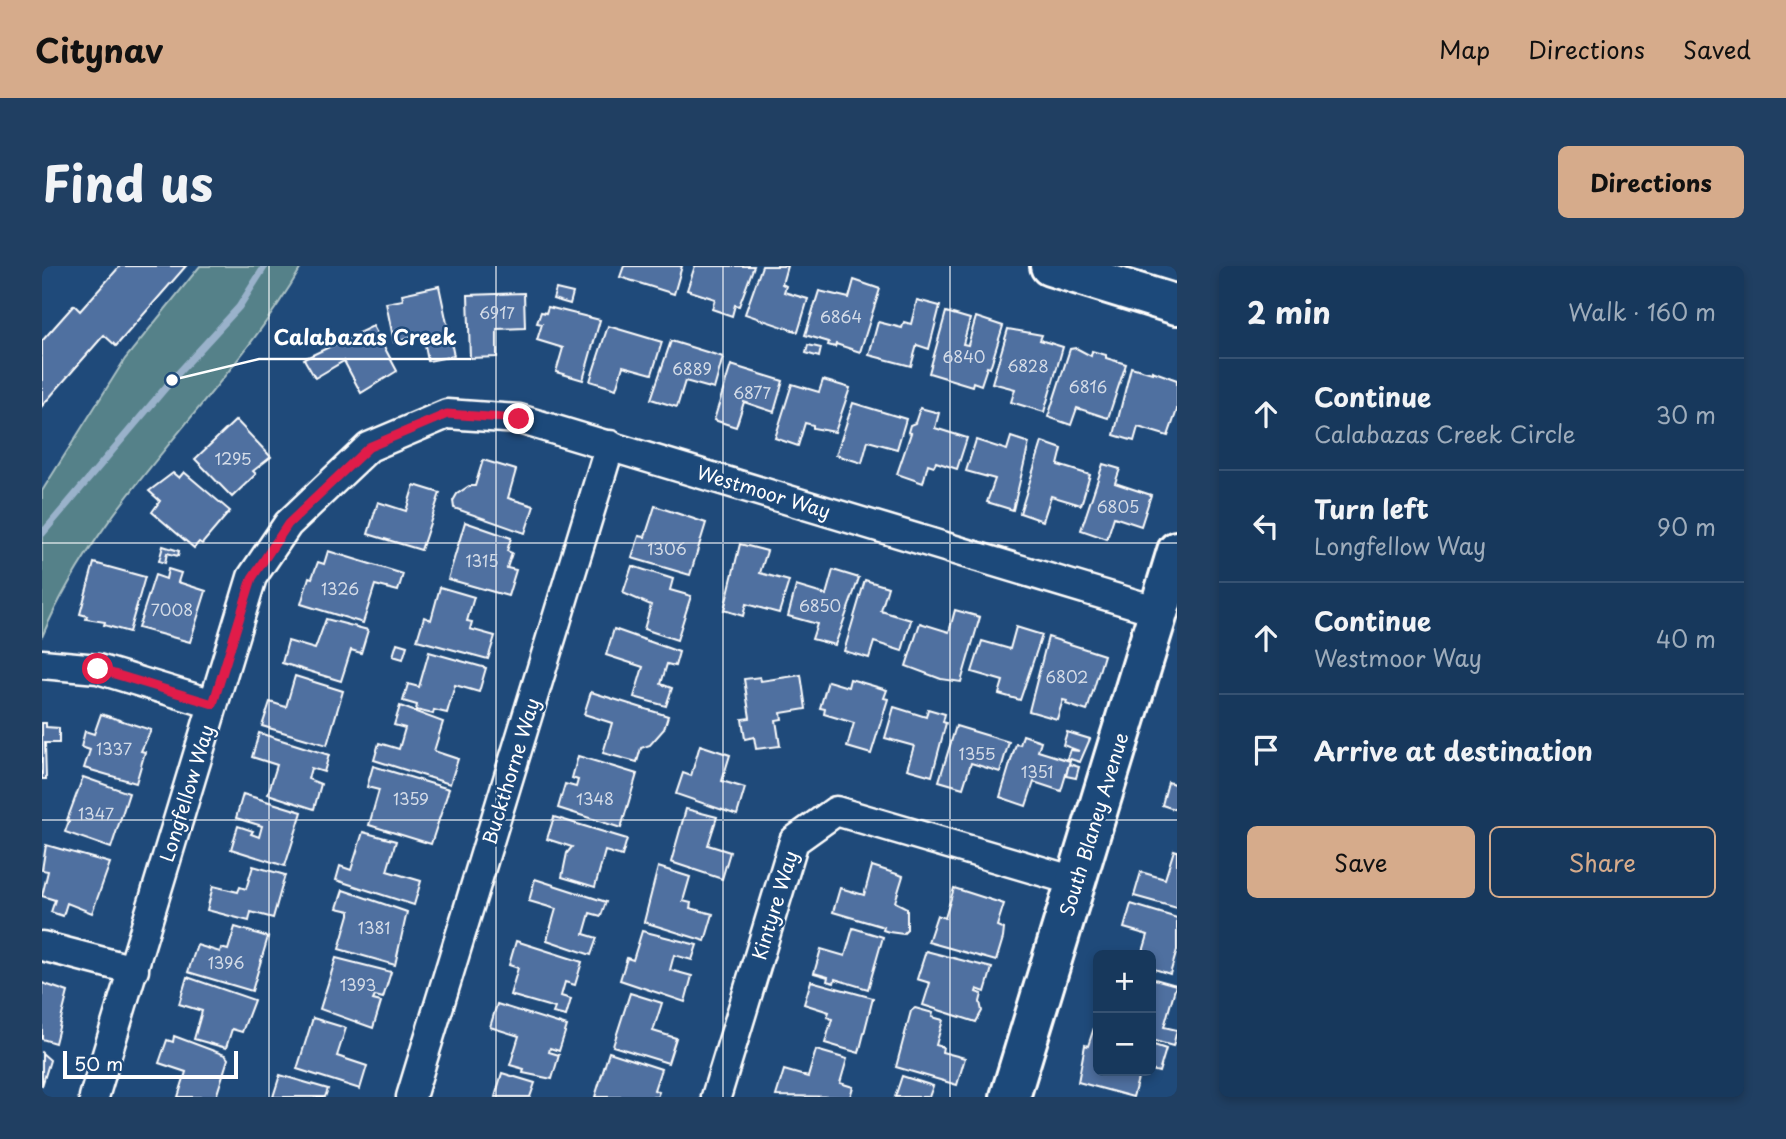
<!DOCTYPE html>
<html lang="en">
<head>
<meta charset="utf-8">
<style>
	body { margin:0; font-family:"Playpen Sans",sans-serif; background:#203f62; color:#f1f3f6 }
	.controls { position:absolute; right:21px; bottom:21px; display:grid; overflow:hidden; border-radius:10px; box-shadow:0 4px 10px #0003 }
	.controls button { width:63px; height:63px; display:grid; place-items:center; padding:0; border:0; border-bottom:2px solid #365272; background:#17385c; color:#f1f3f6; font:35px sans-serif }
	.scale { position:absolute; left:21px; bottom:18px; width:175px; box-sizing:border-box; padding-left:7px; border:4px solid #fff; border-top:0; font-size:19px; line-height:24px; white-space:nowrap; color:#fff; -webkit-text-stroke:5px #1f4a7a; paint-order:stroke }
	.stop { position:absolute; width:21px; height:21px; margin:-16px; border:5px solid #e11d48; border-radius:50%; background:#fff }
	.stop.end { background:#e11d48; border-color:#fff; box-shadow:0 2px 7px #0008 }
	.list { margin:0; padding:0; list-style:none }
	h2 { display:flex; justify-content:space-between; align-items:center; height:91px; margin:0; padding:0 28px; font-size:30px }
	h2 small { font-size:23px; font-weight:400; color:#9eacbb }
	.list li { display:grid; grid-template-columns:46px 1fr auto; gap:21px; align-items:center; box-sizing:border-box; height:112px; padding:0 28px; border-top:2px solid #365272 }
	.list b { display:block; font-size:26px; white-space:nowrap }
	.list p { margin:0; font-size:23px; white-space:nowrap; color:#9eacbb }
	.list em { font-size:23px; font-style:normal; color:#9eacbb }
	.actions { display:flex; gap:14px; padding:21px 28px }
	.actions a { flex:1; padding:16px 0; border:2px solid #d6ab8b; border-radius:10px; text-align:center; font-size:24px; color:#d6ab8b }
	.actions .main { background:#d6ab8b; color:#111 }
	.icon { flex:none; width:38px; height:38px; fill:none; stroke:currentColor; stroke-width:2; stroke-linecap:round; stroke-linejoin:round }
	.map { position:relative; flex:none; width:1135px; height:831px; overflow:hidden; border-radius:10px }
	header { display:flex; align-items:center; gap:42px; box-sizing:border-box; height:98px; padding:0 35px; background:#d6ab8b; color:#111 }
	header strong { font-size:33px }
	nav { display:flex; gap:38px; margin-inline-start:auto; font-size:24px }
	.intro { display:flex; align-items:center; justify-content:space-between; box-sizing:border-box; height:168px; padding:0 42px }
	h1 { margin:0; font-size:49px }
	.button { padding:18px 32px; border-radius:10px; background:#d6ab8b; color:#111; font-size:24px; font-weight:700 }
	main { display:flex; gap:42px; padding:0 42px }
	aside { flex:1; background:#17385c; border-radius:10px; box-shadow:0 4px 10px #0003 }
	.map>svg:first-child { display:block }
	.green { fill:#558189; stroke:#aac0c4; stroke-width:2 }
	.lines { fill:none; stroke-linecap:round; stroke-linejoin:round }
	.stream { stroke:#9ab2cb; stroke-width:7 }
	.building { fill:#4f70a0; stroke:#fff; stroke-width:2 }
	.street-casing { stroke:#fff; stroke-width:33 }
	.secondary-casing { stroke:#fff; stroke-width:44 }
	.street { stroke:#1f4a7a; stroke-width:28 }
	.secondary { stroke:#1f4a7a; stroke-width:38 }
	.route { stroke:#e11d48; stroke-width:9 }
	.grid { fill:none; stroke:#fff; stroke-width:2; stroke-opacity:0.55 }
	.labels { text-anchor:middle; dominant-baseline:central; stroke-width:5; stroke-linejoin:round; paint-order:stroke }
	.number-label { font-size:16px; fill:#d3dbe7 }
	.street-label { font-size:19px; fill:#fff; stroke:#1f4a7a }
	.leader { fill:none; stroke:#fff; stroke-width:2.5 }
	.callout-dot { fill:#fff; stroke:#1f4a7a; stroke-width:2.5 }
	.callout-label { font-size:21px; text-anchor:middle; font-weight:bold; fill:#fff; stroke:#1f4a7a; stroke-width:5; stroke-linejoin:round; paint-order:stroke }
</style>
</head>
<body>
<header>
<strong>Citynav</strong>
<nav><a>Map</a><a>Directions</a><a>Saved</a></nav>
</header>
<div class="intro"><h1>Find us</h1><a class="button">Directions</a></div>
<main>
<div class="map">
<svg width="1135" height="831" viewBox="0 0 1135 831">
	<rect width="100%" height="100%" fill="#1f4a7a"/>
	<filter id="ink" filterUnits="userSpaceOnUse"><feTurbulence type="fractalNoise" baseFrequency=".0143" numOctaves="2"/><feDisplacementMap in="SourceGraphic" scale="14" xChannelSelector="R" yChannelSelector="G"/><feConvolveMatrix kernelMatrix="1 2 1 2 8 2 1 2 1" color-interpolation-filters="sRGB"/></filter>
	<g filter="url(#ink)">
		<path class="green" d="M158,0H260C184,132 60,229 0,371V225L83,93Z"/>
		<g class="lines">
			<path class="stream" d="M0,268L130,114L197,41L223,0"/>
		</g>
		<g class="building">
			<path d="M78,0H144L74,80L62,69L0,140V75L32,39L38,45Z"/>
			<path d="M582,0H640L632,28L578,11Z"/>
			<path d="M653,0H712L697,40L693,39L690,50L670,43L673,33L645,24Z"/>
			<path d="M720,0H745L740,18L744,20L742,26L766,33L756,66L703,48Z"/>
			<path d="M812,14L838,23L818,86L794,78L793,81L786,79L787,76L763,69L777,25L807,32Z"/>
			<path d="M397,20L412,90L386,95L381,69L352,76L344,37L361,34L360,28Z"/>
			<path d="M514,23L531,27L528,38L511,33Z"/>
			<path d="M482,27L483,62L455,63V91L428,92L426,29Z"/>
			<path d="M875,34L898,40L887,83L875,79L869,100L827,89L836,56L860,62L862,56L869,58Z"/>
			<path d="M506,41L558,54L541,114L514,106L521,82L495,74L500,58L495,57L499,46L504,47Z"/>
			<path d="M904,46L928,53L921,78L926,79L934,51L961,60L948,102L945,101L939,119L931,116L930,120L887,107Z"/>
			<path d="M331,60L355,105L319,127L302,95L273,112L262,93Z"/>
			<path d="M566,60L620,76L610,108L581,100L574,123L548,115Z"/>
			<path d="M966,63L1000,69L998,74L1021,81L1002,146L969,136L973,123L950,117Z"/>
			<path d="M629,75L681,91L672,123L643,115L635,141L609,133Z"/>
			<path d="M766,79L779,82L777,91L764,87Z"/>
			<path d="M1034,82L1049,90L1050,85L1064,89V92L1084,98L1066,152L1035,142L1029,159L1006,151L1028,83Z"/>
			<path d="M689,99L741,115L732,146L702,136L694,161L672,154Z"/>
			<path d="M1089,101L1110,107V105L1135,114V144L1126,170L1096,161L1092,175L1072,169Z"/>
			<path d="M781,114L808,122L793,166L771,162V159L763,157L756,180L733,172L750,118L777,126Z"/>
			<path d="M811,137L864,153L855,183L826,175L820,197L794,189Z"/>
			<path d="M878,142L897,147L893,162L925,172L915,203L894,196L892,200L886,198L881,217L855,208L869,167L866,166L868,159L873,157Z"/>
			<path d="M194,154L229,191L211,205L214,208L190,231L153,193Z"/>
			<path d="M969,171L987,177L971,244L945,236L953,213L924,205L934,174L965,184Z"/>
			<path d="M1000,176L1020,183L1016,199L1048,209L1039,239L1009,230L1001,255L978,247Z"/>
			<path d="M441,194L474,204L466,232L492,240L483,267L412,242L411,235L415,228L427,220H433Z"/>
			<path d="M1061,198L1078,203L1073,217L1109,229L1099,260L1072,251L1065,273L1039,264Z"/>
			<path d="M142,206L188,245L160,278L157,276L152,282L110,246L118,235L107,225L131,207L137,212Z"/>
			<path d="M372,219L398,227L379,284L326,268L336,236L364,245Z"/>
			<path d="M613,240L664,257L648,309L590,292L597,270L603,271Z"/>
			<path d="M423,256L469,272L465,285L470,287L465,302L474,304L466,330L406,313Z"/>
			<path d="M698,278L725,285L718,307L747,315L737,347L704,338L701,350L682,344Z"/>
			<path d="M121,280L137,285L136,290L125,287L123,297L117,295Z"/>
			<path d="M286,285L361,308L356,325L333,319L321,357L259,338L267,311L270,312L276,296L282,298Z"/>
			<path d="M52,297L103,311L87,366L62,359L63,356L44,353L45,350L38,348Z"/>
			<path d="M590,300L631,313L628,324L649,330L635,374L602,363L609,339L581,327Z"/>
			<path d="M126,303L139,307L136,316L164,325L148,376L96,362L113,309L124,313Z"/>
			<path d="M791,304L817,312L793,379L770,373L775,358L746,350L754,320L784,329Z"/>
			<path d="M823,314L846,321L839,345L869,354L860,385L832,376L827,392L802,385Z"/>
			<path d="M398,321L432,331L425,355L430,356L428,363L453,370L446,393L375,374L382,351L389,354Z"/>
			<path d="M913,344L938,351L919,416L899,413L864,400L878,357L907,366Z"/>
			<path d="M284,353L326,364L319,387L309,384L299,415L240,397L246,375L273,383Z"/>
			<path d="M974,361L1000,369L978,434L957,428L961,415L930,406L940,375L968,383Z"/>
			<path d="M572,363L637,386L633,400L625,398L619,418L630,422L624,440L592,431L601,401L564,389Z"/>
			<path d="M1006,371L1062,389L1045,445L1024,438L1025,435L1021,434L1015,453L987,445Z"/>
			<path d="M355,377L365,380L361,393L351,390Z"/>
			<path d="M387,386L444,402L437,426L413,419L405,447L392,444L391,448L374,444L375,439L361,435L366,418L377,421Z"/>
			<path d="M759,409L764,443L739,447L740,453L734,454L738,480L714,483L712,471L703,473L700,453L708,452L702,413L718,411L719,415Z"/>
			<path d="M253,410L301,425L285,479L220,460L228,436L244,441Z"/>
			<path d="M808,413L845,424L842,432L846,433L829,488L805,481L812,457L782,448L783,443L778,442L786,415L806,421Z"/>
			<path d="M549,426L626,450L622,463L608,479L599,482L595,496L561,487L570,457L542,448Z"/>
			<path d="M358,440L401,456L392,485L416,493L408,518L332,494L337,477L357,483L363,462L352,459Z"/>
			<path d="M852,441L884,451L886,443L903,448L901,456L904,457L890,510L865,503L872,480L843,472Z"/>
			<path d="M59,448L109,464L99,485L103,486L94,517L42,502L48,484L39,481L43,465L52,468Z"/>
			<path d="M0,457H4V461L17,462V477H3L4,513H0Z"/>
			<path d="M914,460L967,476L958,506L929,497L921,522L897,515Z"/>
			<path d="M1025,466L1048,473L1038,496L1025,492L1028,484L1037,485L1021,479Z"/>
			<path d="M217,467L287,489L282,506L269,502L266,513L279,518L272,543L226,528L235,499L210,491Z"/>
			<path d="M981,469L999,475L996,485L1028,495L1019,525L992,516L984,540L958,531L974,478L978,479Z"/>
			<path d="M658,479L688,489L680,515L703,522L695,549L634,528L641,507L649,510Z"/>
			<path d="M536,490L595,508L579,562L516,542L523,518L534,521L536,514L530,512Z"/>
			<path d="M1027,498L1037,501L1034,512L1024,510Z"/>
			<path d="M331,500L407,523L389,578L327,559L337,524L325,521Z"/>
			<path d="M41,511L87,527L69,582L23,566L27,555L25,554Z"/>
			<path d="M1126,516L1135,519V544L1120,539Z"/>
			<path d="M201,528L260,546L243,600L189,583L196,560L211,565L209,568L217,571L220,560L194,552Z"/>
			<path d="M644,543L675,551L666,579L688,586L680,613L629,596Z"/>
			<path d="M512,551L585,573L580,590L563,585L553,621L520,611L525,587L530,581L505,573Z"/>
			<path d="M321,566L354,575L345,605L379,615L372,639L294,614L298,600L309,604Z"/>
			<path d="M4,579L68,597L50,647L25,637L21,650L9,646L13,634L0,630L6,605L0,604Z"/>
			<path d="M1132,584L1135,585V642L1092,630L1099,606L1123,613Z"/>
			<path d="M211,600L243,609L231,652L209,646L207,655L165,644L171,620L196,626L198,621L204,623Z"/>
			<path d="M830,600L861,610L853,636L865,642V664L861,668L847,666L841,664L842,661L791,646L798,622L822,629Z"/>
			<path d="M616,601L648,611L641,635L649,637L648,642L671,648L663,675L602,656Z"/>
			<path d="M493,613L564,636L559,650L548,647L542,668L555,672L549,689L505,674L514,643L487,635Z"/>
			<path d="M912,622L962,638L955,660L962,663L961,672L954,695L886,676L895,649L903,652Z"/>
			<path d="M301,624L365,646L353,699L297,683L308,645L295,642Z"/>
			<path d="M1089,638L1135,652V684L1128,708L1109,702V689H1100L1106,669L1082,662Z"/>
			<path d="M193,661L226,671L210,725L146,706L155,679L178,686L179,682L186,684Z"/>
			<path d="M811,662L841,671L826,723L793,713L792,717L785,715L786,711L772,707L779,683L803,690Z"/>
			<path d="M600,665L655,679L650,694L632,689L628,704L650,710L643,736L578,714L585,692L591,694Z"/>
			<path d="M474,675L540,696L533,719L523,716L519,730L529,733L524,750L511,747L513,742L468,729L476,702L467,699Z"/>
			<path d="M884,685L950,702L943,726L935,723L934,726L940,728L938,736L940,745L934,756L881,739L888,717L875,713Z"/>
			<path d="M294,692L349,706L341,732L333,730L331,734L339,736L331,762L278,743Z"/>
			<path d="M145,711L212,734L200,766L190,763L184,782L152,773L160,745L137,738Z"/>
			<path d="M1109,712L1134,719L1122,761L1135,764L1131,780L1109,774Z"/>
			<path d="M769,715L831,732L817,787L783,777L790,753L785,751L787,746L762,738Z"/>
			<path d="M0,717L26,726L13,777L0,773Z"/>
			<path d="M588,727L620,737L611,765L634,772L626,797L571,780Z"/>
			<path d="M455,738L525,760L517,785L508,782L507,786L517,789L510,813L481,807L482,803L468,799L477,770L448,761Z"/>
			<path d="M873,742L891,747L890,751L901,754L894,779L901,781L900,786L923,792L915,819L854,801L869,745Z"/>
			<path d="M271,752L304,762L295,790L325,800L318,823L255,803Z"/>
			<path d="M1052,762L1056,763V805H1098L1091,831L1036,816L1043,779L1046,780Z"/>
			<path d="M132,770L183,789L186,793L174,831H136L144,806L117,797L125,774L131,776Z"/>
			<path d="M1109,778L1124,783L1117,806L1109,804Z"/>
			<path d="M774,784L805,793L798,817L811,821L808,831L734,830L742,804L766,811Z"/>
			<path d="M567,786L619,803L612,824L617,826L615,831H553Z"/>
			<path d="M0,787L8,794L0,820Z"/>
			<path d="M460,807L493,817L488,831H453Z"/>
			<path d="M238,809L286,823L283,831H231Z"/>
			<path d="M860,810L891,820L887,831H853Z"/>
		</g>
		<g class="lines">
			<defs>
				<g id="street">
					<path d="M0,398L56,403L171,438"/>
					<path d="M0,680L92,704"/>
					<path d="M52,831L210,311L246,258L327,181L405,148L477,153L1116,345"/>
					<path d="M369,831L568,179"/>
					<path d="M674,831L752,575L794,545L1033,615"/>
				</g>
				<g id="secondary">
					<path d="M1008,0L1135,39"/>
					<path d="M968,831L1135,285"/>
				</g>
			</defs>
			<use href="#street" class="street-casing"/>
			<use href="#secondary" class="secondary-casing"/>
			<use href="#street" class="street"/>
			<use href="#secondary" class="secondary"/>
		</g>
	</g>
	<g class="lines" filter="url(#ink)">
		<path class="route" d="M56,403L171,438L210,312L246,258L327,181L405,148L477,153"/>
	</g>
	<path class="grid" d="M227,0V831M454,0V831M681,0V831M908,0V831M0,277H1135M0,554H1135"/>
	<g class="labels">
		<g class="number-label">
			<text x="455" y="46">6917</text>
			<text x="799" y="50">6864</text>
			<text x="922" y="90">6840</text>
			<text x="986" y="99">6828</text>
			<text x="650" y="102">6889</text>
			<text x="1046" y="120">6816</text>
			<text x="710" y="126">6877</text>
			<text x="191" y="192">1295</text>
			<text x="1076" y="240">6805</text>
			<text x="625" y="282">1306</text>
			<text x="440" y="294">1315</text>
			<text x="298" y="322">1326</text>
			<text x="778" y="339">6850</text>
			<text x="130" y="343">7008</text>
			<text x="1025" y="410">6802</text>
			<text x="72" y="482">1337</text>
			<text x="935" y="487">1355</text>
			<text x="995" y="505">1351</text>
			<text x="369" y="532">1359</text>
			<text x="553" y="532">1348</text>
			<text x="54" y="547">1347</text>
			<text x="332" y="661">1381</text>
			<text x="184" y="696">1396</text>
			<text x="316" y="718">1393</text>
		</g>
		<g class="street-label">
			<text transform="translate(722 225) rotate(17)">Westmoor Way</text>
			<text transform="translate(468 505) rotate(-73)">Buckthorne Way</text>
			<text transform="translate(144 527) rotate(-73)">Longfellow Way</text>
			<text transform="translate(1051 558) rotate(-73)">South Blaney Avenue</text>
			<text transform="translate(732 639) rotate(-73)">Kintyre Way</text>
		</g>
	</g>
	<path class="leader" d="M130 114L217 93H429"/>
	<circle class="callout-dot" cx="130" cy="114" r="7"/>
	<g class="callout-label">
		<text x="323" y="79">Calabazas Creek</text>
	</g>
</svg>
<div class="controls">
<button>+</button>
<button>−</button>
</div>
<div class="scale">50 m</div>
<div class="stop" style="left:56px;top:403px"></div>
<div class="stop end" style="left:477px;top:153px"></div>
</div>
<aside>
<h2>2 min<small>Walk · 160 m</small></h2>
<ul class="list">
<li><svg class="icon" aria-label="ahead" viewBox="0 0 24 24"><path d="M12 20V5M6 11l6-6 6 6"/></svg><div><b>Continue</b><p>Calabazas Creek Circle</p></div><em>30 m</em></li>
<li><svg class="icon" aria-label="left" viewBox="0 0 24 24"><path d="M17 20v-9H6M10 6l-5 5 5 5"/></svg><div><b>Turn left</b><p>Longfellow Way</p></div><em>90 m</em></li>
<li><svg class="icon" aria-label="ahead" viewBox="0 0 24 24"><path d="M12 20V5M6 11l6-6 6 6"/></svg><div><b>Continue</b><p>Westmoor Way</p></div><em>40 m</em></li>
<li><svg class="icon" aria-label="arrive" viewBox="0 0 24 24"><path d="M6 21V4h12l-3 4 3 4H6"/></svg><div><b>Arrive at destination</b></div></li>
</ul>
<div class="actions"><a class="main">Save</a><a>Share</a></div>
</aside>
</main>
</body>
</html>
